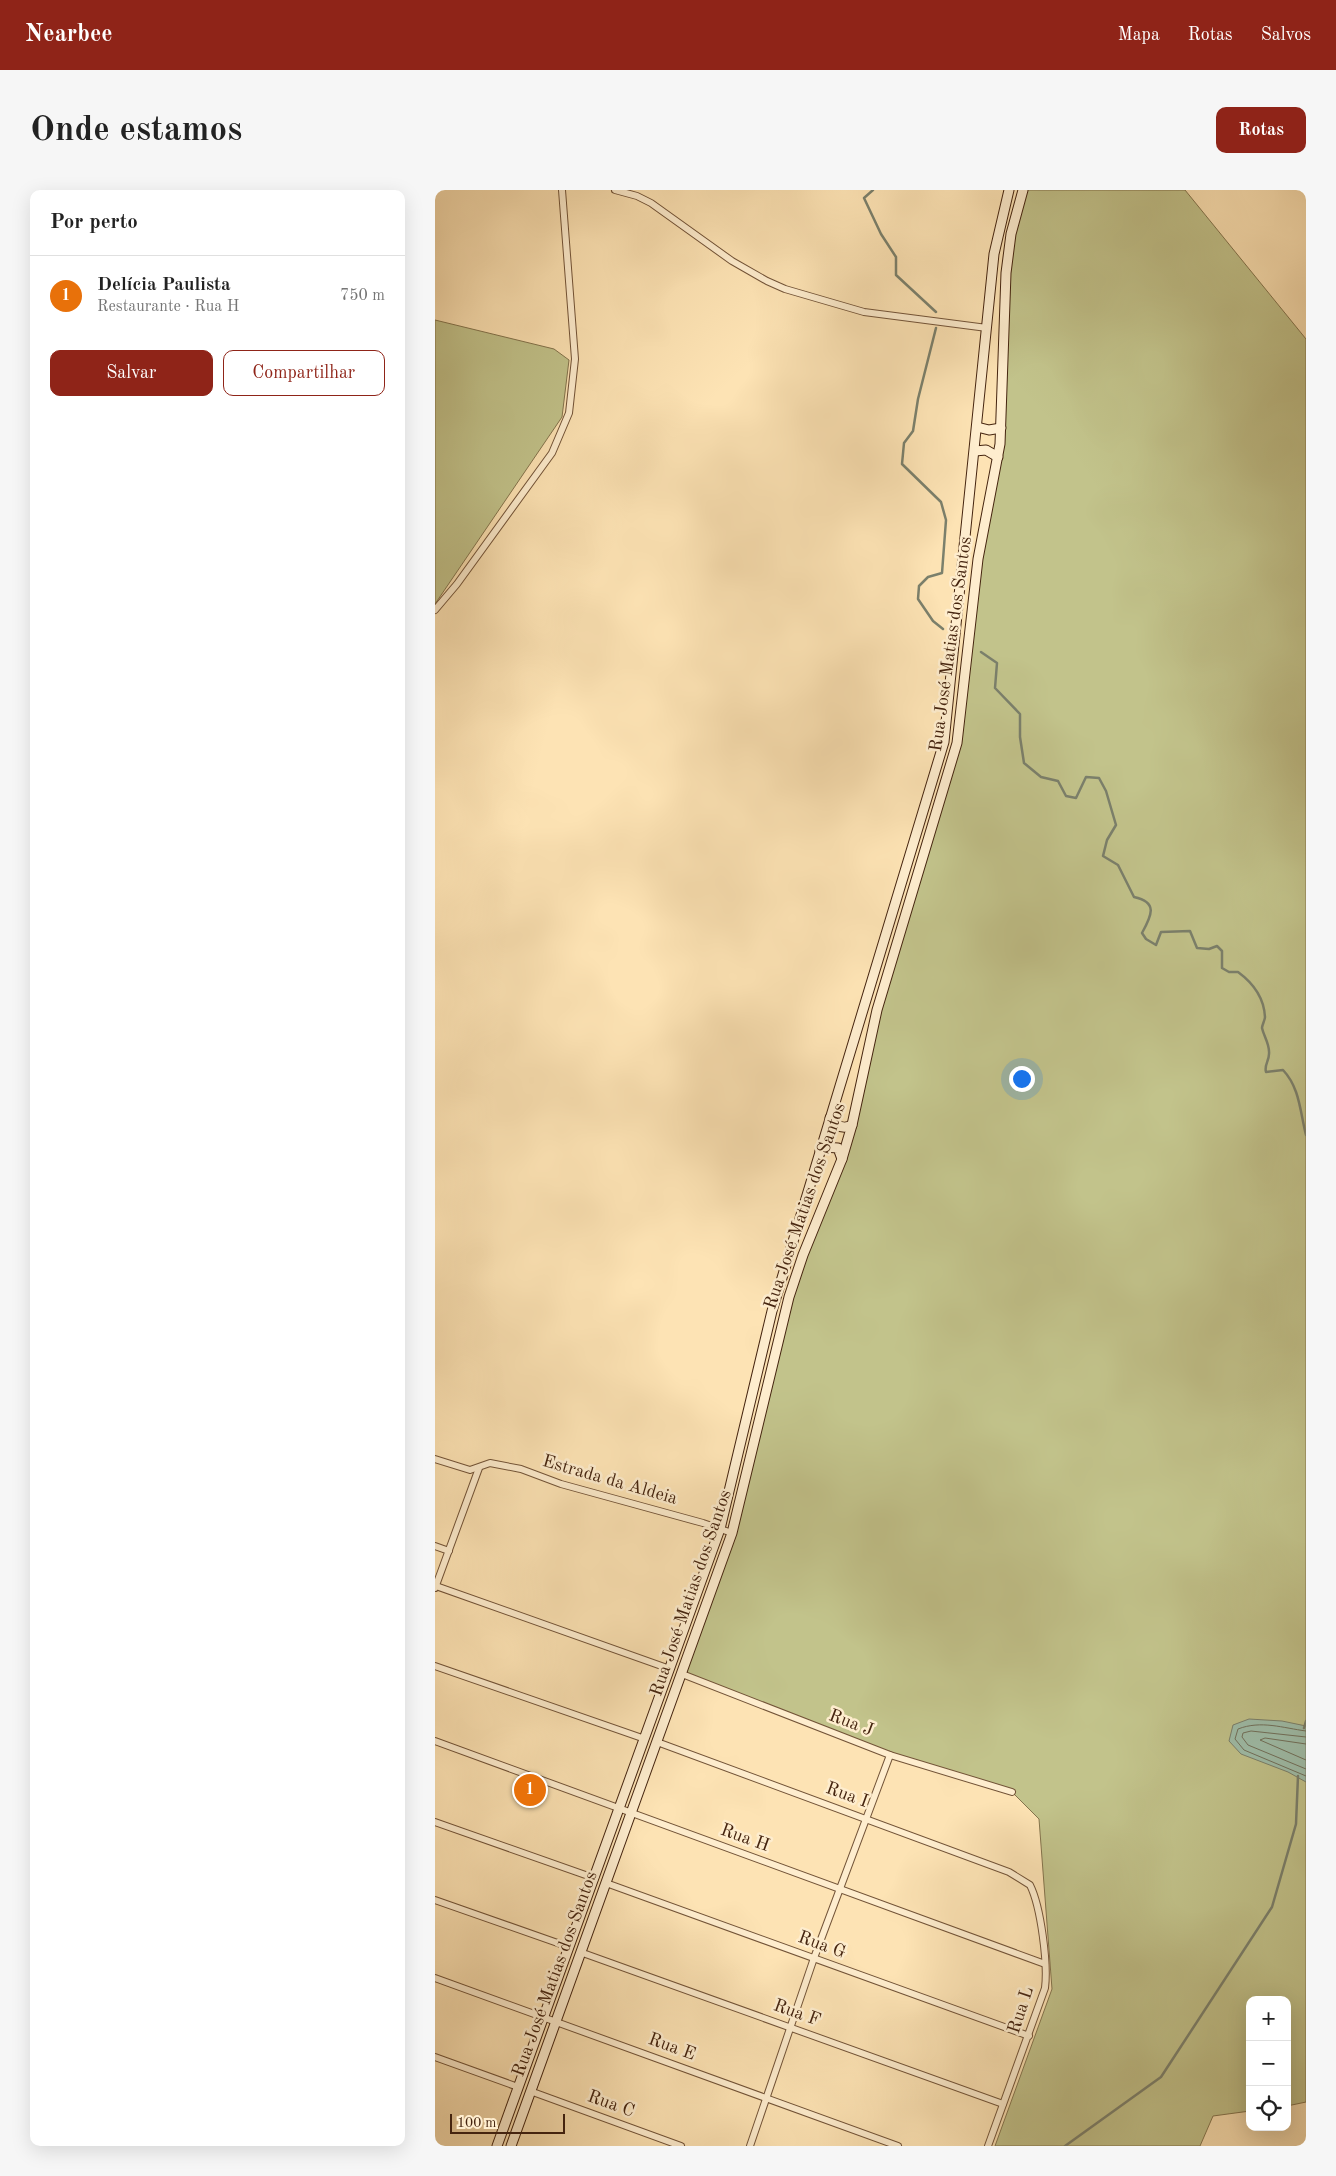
<!DOCTYPE html>
<html lang="pt">
<head>
<meta charset="utf-8">
<style>
	body { margin:0; font-family:"Old Standard TT",serif; background:#f6f6f6; color:#222 }
	.controls { position:absolute; right:15px; bottom:15px; display:grid; overflow:hidden; border-radius:10px; box-shadow:0 5px 20px #0002 }
	.controls button { width:45px; height:45px; display:grid; place-items:center; padding:0; border:0; border-bottom:1px solid #e0e0e0; background:#fff; color:#222; font:25px sans-serif }
	.scale { position:absolute; left:15px; bottom:12px; width:115px; box-sizing:border-box; padding-left:5px; border:2px solid #45240f; border-top:0; font-size:14px; line-height:18px; white-space:nowrap; color:#45240f; -webkit-text-stroke:4px #feedce; paint-order:stroke }
	.you { position:absolute; left:586px; top:888px; width:18px; height:18px; margin:-12px; border:4px solid #fff; border-radius:50%; background:#1a73e8; box-shadow:0 0 0 8px #1a73e833 }
	.badge { display:grid; place-items:center; width:32px; height:32px; border-radius:50%; background:#8f2418; color:#fff; font-size:16px; font-weight:700 }
	.pin { position:absolute; translate:-50% -50%; border:2px solid #fff; box-shadow:0 1px 5px #0006 }
	.list { margin:0; padding:0; list-style:none }
	h2 { display:flex; justify-content:space-between; align-items:center; height:65px; margin:0; padding:0 20px; font-size:21px }
	h2 small { font-size:16px; font-weight:400; color:#767676 }
	.list li { display:grid; grid-template-columns:32px 1fr auto; gap:15px; align-items:center; box-sizing:border-box; height:80px; padding:0 20px; border-top:1px solid #e0e0e0 }
	.list b { display:block; font-size:19px; white-space:nowrap }
	.list p { margin:0; font-size:16px; white-space:nowrap; color:#767676 }
	.list em { font-size:16px; font-style:normal; color:#767676 }
	.actions { display:flex; gap:10px; padding:15px 20px }
	.actions a { flex:1; padding:11px 0; border:1px solid #8f2418; border-radius:10px; text-align:center; font-size:18px; color:#8f2418 }
	.actions .main { background:#8f2418; color:#fff }
	.icon { flex:none; width:28px; height:28px; fill:none; stroke:currentColor; stroke-width:2; stroke-linecap:round; stroke-linejoin:round }
	.map { position:relative; flex:none; width:871px; height:1956px; overflow:hidden; border-radius:10px }
	header { display:flex; align-items:center; gap:30px; box-sizing:border-box; height:70px; padding:0 25px; background:#8f2418; color:#fff }
	header strong { font-size:24px }
	nav { display:flex; gap:28px; margin-inline-start:auto; font-size:18px }
	.intro { display:flex; align-items:center; justify-content:space-between; box-sizing:border-box; height:120px; padding:0 30px }
	h1 { margin:0; font-size:35px }
	.button { padding:12px 22px; border-radius:10px; background:#8f2418; color:#fff; font-size:18px; font-weight:700 }
	main { display:flex; gap:30px; padding:0 30px }
	aside { flex:1; background:#fff; border-radius:10px; box-shadow:0 5px 20px #0002 }
	.map>svg:first-child { display:block }
	.green { fill:#c2c38b; stroke:#84744d }
	.water { fill:#9fbeaa; stroke:#7b806c }
	.lines { fill:none; stroke-linecap:round; stroke-linejoin:round }
	.shore { stroke:#72715c; stroke-width:1 }
	.stream { stroke:#7b806c; stroke-width:2.5 }
	.minor-casing { stroke:#735438; stroke-width:8 }
	.secondary-casing { stroke:#45240f; stroke-width:11 }
	.minor { stroke:#feedce; stroke-width:6 }
	.secondary { stroke:#feedce; stroke-width:9 }
	.labels { text-anchor:middle; dominant-baseline:central; stroke-width:5; stroke-linejoin:round; paint-order:stroke }
	.street-label { font-size:18px; fill:#45240f; stroke:#feedce }
</style>
</head>
<body>
<header>
<strong>Nearbee</strong>
<nav><a>Mapa</a><a>Rotas</a><a>Salvos</a></nav>
</header>
<div class="intro"><h1>Onde estamos</h1><a class="button">Rotas</a></div>
<main>
<aside>
<h2>Por perto<small></small></h2>
<ul class="list">
<li><span class="badge" style="background:#e8710a">1</span><div><b>Delícia Paulista</b><p>Restaurante · Rua H</p></div><em>750 m</em></li>
</ul>
<div class="actions"><a class="main">Salvar</a><a>Compartilhar</a></div>
</aside>
<div class="map">
<svg width="871" height="1956" viewBox="0 0 871 1956">
	<rect width="100%" height="100%" fill="#fde3b4"/>
	<filter id="stains"><feTurbulence type="fractalNoise" baseFrequency=".004" numOctaves="4"/><feColorMatrix values="0 0 0 0 .2 0 0 0 0 .09 0 0 0 0 .02 0 0 0 .5 -.17"/></filter>
	<radialGradient id="worn" r=".72"><stop offset=".6" stop-color="#630" stop-opacity="0"/><stop offset="1" stop-color="#630" stop-opacity=".3"/></radialGradient>
	<g class="green">
		<path d="M588,0H750L871,149V1912L852,1916V1810H815V1921L778,1926L765,1956H560L617,1799L604,1629L577,1602L455,1565L247,1484L297,1343L354,1107L407,969L434,857L519,566L543,369L563,267L568,115Z"/>
		<path d="M0,130L119,159L134,170L127,227L0,414Z"/>
	</g>
	<path class="water" d="M814,1529L847,1531L871,1536V1592L853,1582L806,1564L794,1551L798,1535Z"/>
	<g class="lines">
		<g class="shore">
			<path d="M871,1541C848,1538 826,1530 803,1539L800,1549L809,1560L871,1586"/>
			<path d="M871,1547L816,1541L808,1543L807,1547L813,1555L871,1579"/>
			<path d="M871,1554L830,1548L825,1550L871,1570"/>
		</g>
		<g class="stream">
			<path d="M438,0L429,8L446,44L461,67V85L501,122"/>
			<path d="M501,138L483,209L478,241L469,253L467,274L506,312L511,330L507,383L493,387L484,396L483,409L498,431L508,439"/>
			<path d="M546,462L562,473L560,498L585,524V547L589,573L606,587L623,591L631,606L641,608L651,587L664,588L671,601L681,635L672,650L668,666L683,675L699,707C723,712 717,725 707,743L711,749L721,755L726,742L755,741L762,758L774,759L782,756L787,761V778L794,782H803C818,793 829,807 830,827C830,830 827,835 827,838C829,847 835,854 834,864C834,871 829,875 831,882L848,880C865,898 865,922 871,945"/>
			<path d="M869,1538L871,1531"/>
			<path d="M630,1956L726,1887L837,1717L861,1634L863,1586"/>
		</g>
		<defs>
			<g id="minor">
				<path d="M180,0L202,6L216,13L297,71L332,91L350,99L429,122L552,138"/>
				<path d="M0,420L22,394L117,263L134,223L140,169L127,0"/>
				<path d="M0,1269L35,1280L55,1273L86,1279L126,1294L268,1333L297,1343"/>
				<path d="M0,1356L14,1361"/>
				<path d="M1,1396L235,1479"/>
				<path d="M0,1398L44,1278"/>
				<path d="M0,1476L210,1549"/>
				<path d="M247,1484L455,1565L577,1602"/>
				<path d="M0,1551L610,1774"/>
				<path d="M222,1552L574,1682L595,1695C606,1717 613,1774 610,1798L553,1956"/>
				<path d="M0,1632L159,1688"/>
				<path d="M171,1693L594,1846"/>
				<path d="M0,1710L134,1757"/>
				<path d="M145,1762L568,1914"/>
				<path d="M0,1788L463,1956"/>
				<path d="M0,1867L83,1897"/>
				<path d="M95,1901L246,1956"/>
				<path d="M315,1956L379,1768L455,1565"/>
			</g>
			<g id="secondary">
				<path d="M542,237L554,240L566,238"/>
				<path d="M540,261L551,260L563,267"/>
				<path d="M395,928C401,936 408,940 417,935"/>
				<path d="M385,961L389,957L403,958L407,969"/>
				<path d="M62,1956L285,1339L337,1121L509,552L559,64L574,0"/>
				<path d="M76,1956L297,1343L354,1107L368,1065L407,969L417,935L442,820L522,553L543,369L565,254L571,83L576,44L588,0"/>
			</g>
		</defs>
		<use href="#minor" class="minor-casing"/>
		<use href="#secondary" class="secondary-casing"/>
		<use href="#minor" class="minor"/>
		<use href="#secondary" class="secondary"/>
	</g>
	<g class="labels">
		<g class="street-label">
			<text transform="translate(516 454) rotate(-82)">Rua José Matias dos Santos</text>
			<text transform="translate(370 1016) rotate(-71)">Rua José Matias dos Santos</text>
			<text transform="translate(175 1290) rotate(16)">Estrada da Aldeia</text>
			<text transform="translate(256 1403) rotate(-71)">Rua José Matias dos Santos</text>
			<text transform="translate(416 1533) rotate(21)">Rua J</text>
			<text transform="translate(412 1605) rotate(20)">Rua I</text>
			<text transform="translate(310 1648) rotate(20)">Rua H</text>
			<text transform="translate(387 1755) rotate(20)">Rua G</text>
			<text transform="translate(120 1784) rotate(-70)">Rua José Matias dos Santos</text>
			<text transform="translate(586 1820) rotate(-72)">Rua L</text>
			<text transform="translate(362 1823) rotate(20)">Rua F</text>
			<text transform="translate(237 1857) rotate(20)">Rua E</text>
			<text transform="translate(176 1914) rotate(20)">Rua C</text>
		</g>
	</g>
	<rect width="100%" height="100%" filter="url(#stains)"/>
	<rect width="100%" height="100%" fill="url(#worn)"/>
</svg>
<div class="controls">
<button>+</button>
<button>−</button>
<button><svg class="icon" aria-label="locate" viewBox="0 0 24 24"><circle cx="12" cy="12" r="6"/><path d="M12 2v4M12 18v4M2 12h4M18 12h4"/></svg></button>
</div>
<div class="scale">100 m</div>
<div class="you"></div>
<div class="pin badge" style="left:95px;top:1600px;background:#e8710a">1</div>
</div>
</main>
</body>
</html>
